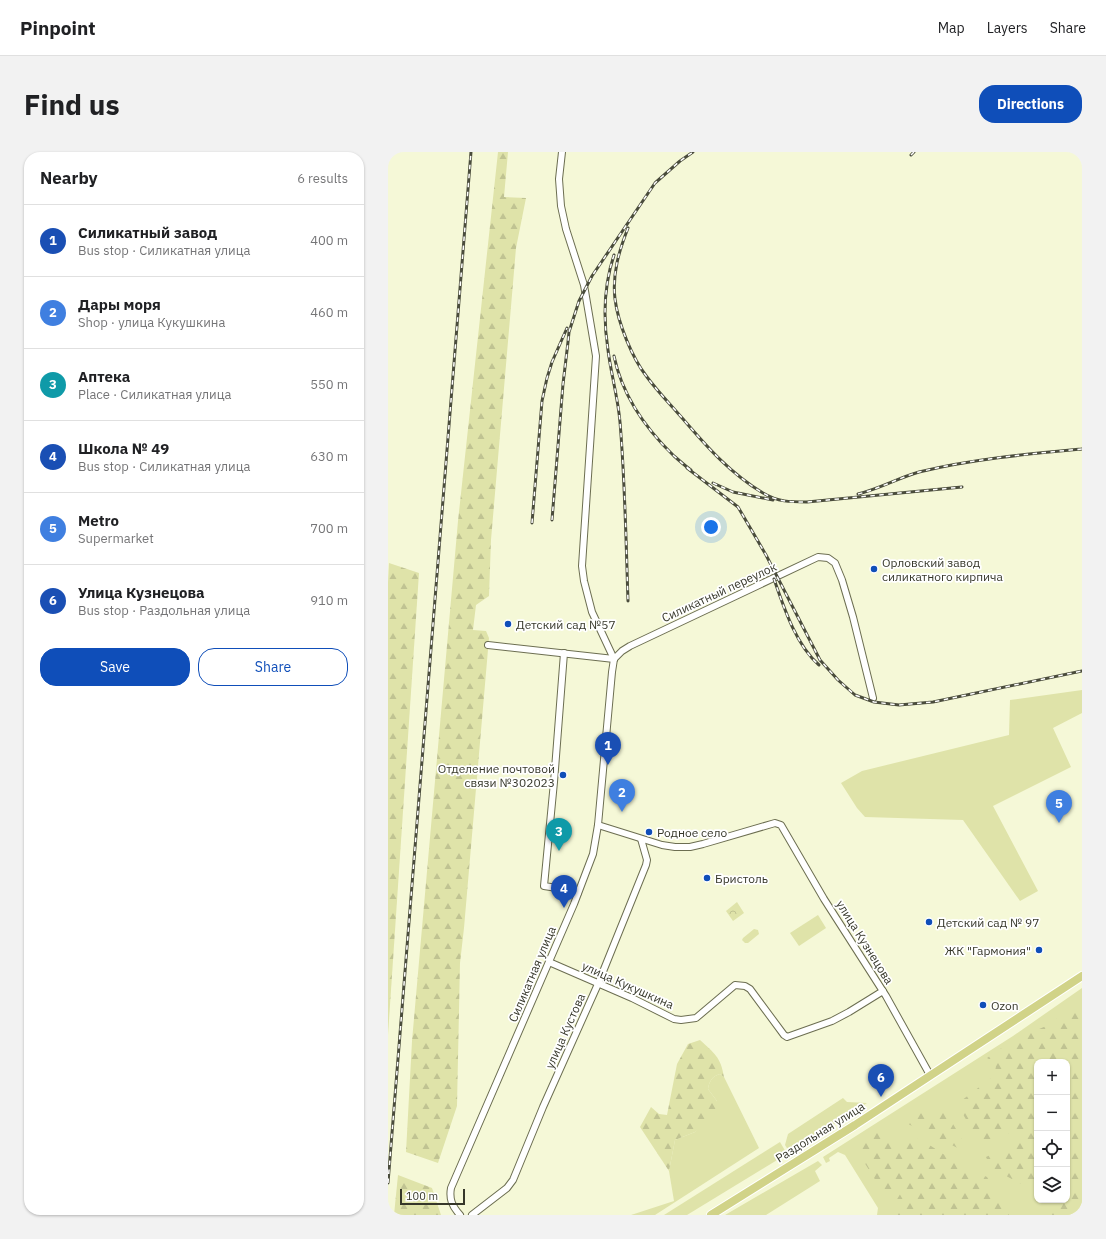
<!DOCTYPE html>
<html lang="en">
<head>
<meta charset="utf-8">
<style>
	body { margin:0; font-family:"IBM Plex Sans",sans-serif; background:#f2f2f2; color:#202124 }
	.controls { position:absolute; right:12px; bottom:12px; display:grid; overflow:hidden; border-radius:8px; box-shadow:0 1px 3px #0004 }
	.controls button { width:36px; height:36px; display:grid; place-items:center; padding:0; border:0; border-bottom:1px solid #e0e0e0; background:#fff; color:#202124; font:20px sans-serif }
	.scale { position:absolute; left:12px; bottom:10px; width:65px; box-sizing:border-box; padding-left:4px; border:2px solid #36372a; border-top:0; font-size:11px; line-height:14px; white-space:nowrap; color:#36372a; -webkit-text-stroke:3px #fff; paint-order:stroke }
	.you { position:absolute; left:323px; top:375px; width:14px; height:14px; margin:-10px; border:3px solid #fff; border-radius:50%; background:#1a73e8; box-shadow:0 0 0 6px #1a73e833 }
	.badge { display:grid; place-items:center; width:26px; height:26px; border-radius:50%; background:#0f4eb9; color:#fff; font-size:13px; font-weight:700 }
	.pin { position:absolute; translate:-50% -33px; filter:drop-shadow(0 1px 2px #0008) }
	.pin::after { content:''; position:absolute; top:21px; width:14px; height:12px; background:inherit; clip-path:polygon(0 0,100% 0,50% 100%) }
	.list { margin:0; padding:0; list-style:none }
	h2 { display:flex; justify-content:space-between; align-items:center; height:52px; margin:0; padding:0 16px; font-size:17px }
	h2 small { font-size:13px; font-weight:400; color:#757577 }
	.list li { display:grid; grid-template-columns:26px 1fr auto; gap:12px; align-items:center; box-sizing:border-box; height:72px; padding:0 16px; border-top:1px solid #e0e0e0 }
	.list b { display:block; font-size:15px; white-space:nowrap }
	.list p { margin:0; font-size:13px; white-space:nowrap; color:#757577 }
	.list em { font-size:13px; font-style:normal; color:#757577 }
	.actions { display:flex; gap:8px; padding:12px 16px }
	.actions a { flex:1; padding:9px 0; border:1px solid #0f4eb9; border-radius:16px; text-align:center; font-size:14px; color:#0f4eb9 }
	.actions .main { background:#0f4eb9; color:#fff }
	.icon { flex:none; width:22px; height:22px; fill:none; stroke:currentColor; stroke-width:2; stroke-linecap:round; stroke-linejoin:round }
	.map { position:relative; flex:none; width:694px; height:1063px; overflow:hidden; border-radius:16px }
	header { display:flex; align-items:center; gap:24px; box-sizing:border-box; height:56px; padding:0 20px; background:#fff; border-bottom:1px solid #e0e0e0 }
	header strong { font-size:19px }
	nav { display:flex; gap:22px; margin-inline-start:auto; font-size:14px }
	.intro { display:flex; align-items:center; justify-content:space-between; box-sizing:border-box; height:96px; padding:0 24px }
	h1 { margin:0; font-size:28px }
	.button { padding:10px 18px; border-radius:16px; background:#0f4eb9; color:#fff; font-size:14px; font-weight:700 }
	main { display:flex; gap:24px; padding:0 24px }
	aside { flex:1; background:#fff; border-radius:16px; box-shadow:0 1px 3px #0004 }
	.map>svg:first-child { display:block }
	.grass { fill:#dfe3a9; fill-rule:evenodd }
	.forest { fill:url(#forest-firs) }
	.park { fill:url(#park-crowns) }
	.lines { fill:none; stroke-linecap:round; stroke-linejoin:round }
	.minor-casing { stroke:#6c6e51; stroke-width:8 }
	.major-casing { stroke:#fff; stroke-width:10 }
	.minor { stroke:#fff; stroke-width:6 }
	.major { stroke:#d1d388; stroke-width:8 }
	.rail-casing { stroke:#4a4c3c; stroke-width:3 }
	.rail { stroke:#fff; stroke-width:1.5; stroke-dasharray:4.5; stroke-linecap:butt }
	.poi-dot { fill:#0f4eb9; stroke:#fff; stroke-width:1.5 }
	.labels { text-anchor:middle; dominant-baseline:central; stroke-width:3.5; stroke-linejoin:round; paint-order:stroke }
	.poi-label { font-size:12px; fill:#36372a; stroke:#fff; text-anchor:start }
	.street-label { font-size:12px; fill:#36372a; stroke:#fff }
</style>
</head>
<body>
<header>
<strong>Pinpoint</strong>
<nav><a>Map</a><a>Layers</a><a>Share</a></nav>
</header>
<div class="intro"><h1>Find us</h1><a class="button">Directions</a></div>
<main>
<aside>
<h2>Nearby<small>6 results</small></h2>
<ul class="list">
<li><span class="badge" style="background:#1a4fb4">1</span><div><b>Силикатный завод</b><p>Bus stop · Силикатная улица</p></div><em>400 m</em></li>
<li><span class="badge" style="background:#3f7fe0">2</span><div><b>Дары моря</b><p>Shop · улица Кукушкина</p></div><em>460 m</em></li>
<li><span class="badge" style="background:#0f9aa8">3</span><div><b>Аптека</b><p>Place · Силикатная улица</p></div><em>550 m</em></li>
<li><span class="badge" style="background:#1a4fb4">4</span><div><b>Школа № 49</b><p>Bus stop · Силикатная улица</p></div><em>630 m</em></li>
<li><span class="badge" style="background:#3f7fe0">5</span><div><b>Metro</b><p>Supermarket</p></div><em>700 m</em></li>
<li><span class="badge" style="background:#1a4fb4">6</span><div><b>Улица Кузнецова</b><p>Bus stop · Раздольная улица</p></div><em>910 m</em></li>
</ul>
<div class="actions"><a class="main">Save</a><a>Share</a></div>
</aside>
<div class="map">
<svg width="694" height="1063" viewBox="0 0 694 1063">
	<defs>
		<pattern id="forest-firs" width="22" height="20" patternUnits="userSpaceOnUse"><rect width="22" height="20" fill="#dfe3a9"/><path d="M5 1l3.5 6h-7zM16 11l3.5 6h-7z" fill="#c0c392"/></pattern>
		<pattern id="park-crowns" width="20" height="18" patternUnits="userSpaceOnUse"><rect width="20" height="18" fill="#dfe3a9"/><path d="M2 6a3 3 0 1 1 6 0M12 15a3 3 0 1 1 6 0" fill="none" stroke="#c0c392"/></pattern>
	</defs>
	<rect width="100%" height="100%" fill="#f5f8d7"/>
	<g class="grass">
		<path d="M694,538V561L665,576L683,615L605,654L650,739L632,749L575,668L477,665L469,656L453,631L474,619L621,583L622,548Z"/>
		<path d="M430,763L438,776L411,794L402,781Z"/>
		<path d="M366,777L370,778L371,782L360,791H357L354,788L355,786Z"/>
		<path d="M694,836V1063H489L490,1056L457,1003L450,1000L441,1006L442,1009L438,1011L435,1005L625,884ZM649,910H679V1048H649Z"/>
		<path d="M332,922L336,925L371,996L267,1063H243L286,1049L281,1019L287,988L307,980L329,949L320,937C321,930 324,924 332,922Z"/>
		<path d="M455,946L459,950L479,951L402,1001L397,993L400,982Z"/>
		<path d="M392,990L399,1002L299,1063H276Z"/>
		<path d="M430,1009L434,1013L427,1019L432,1029L378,1063H337Z"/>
	</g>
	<g class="forest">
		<path d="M110,0H120L116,45L138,46L128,96L103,388L101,444L88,453L85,478L98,479L101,486L76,776L72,811L69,954L50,1011L18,1000L24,889L70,369Z"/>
		<path d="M1,411L31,421L0,883V430Z"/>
		<path d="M694,849V1051L683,1063H661L660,1053L654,1048H679V910H649V1044L637,1034L603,1016L598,1005L638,986L637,980L626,979L593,993L569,952L607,923L608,911L599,906L624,889L658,874Z"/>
		<path d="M312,888C326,901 333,905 336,925L332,922C324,924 321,930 320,937L329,949L327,962L307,980L287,988L281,1019L252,975L263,955L271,962L279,963L289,912L300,892Z"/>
		<path d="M556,957L577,992L576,999L520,972L523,963Z"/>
		<path d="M494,976L510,992L526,985L543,994L569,1011L599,1025L621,1063H509L505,1054L517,1034L495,1040L476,1010L472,993L483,982Z"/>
		<path d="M10,1023L44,1036L53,1063H6Z"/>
	</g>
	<path class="park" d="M349,750L356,761L345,769L338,759Z"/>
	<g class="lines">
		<defs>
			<g id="minor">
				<path d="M174,0L171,27L173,54L178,77L196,133L208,204L194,414L196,429L204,460L226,507"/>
				<path d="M100,493L226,507"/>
				<path d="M176,501L166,630L156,734L182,738L190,741"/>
				<path d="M226,507L234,499L242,494L430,405L440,406L447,411L454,428L465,465L485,546"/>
				<path d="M210,673L274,693L287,695H302L315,692L387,671L393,673L436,747L498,844L542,923"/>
				<path d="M161,810L244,846L286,867L293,868L308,866L347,833L357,834L362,837L396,883L399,885L444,869L461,860L495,839"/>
				<path d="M72,1063C64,1054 61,1047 63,1036L186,752L205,702L210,673L224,520L226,507"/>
				<path d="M84,1063L119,1036L125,1028L155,955L210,832L258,713L259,708L253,687"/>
			</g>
			<path id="major" d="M323,1063L467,973L694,824"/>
		</defs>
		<use href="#minor" class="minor-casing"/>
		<use href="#major" class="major-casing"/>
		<use href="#minor" class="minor"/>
		<use href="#major" class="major"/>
		<defs>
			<g id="rail">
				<path d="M523,3L526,0"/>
				<path d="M240,76C231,99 224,122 227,147C230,171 244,206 259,225C270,240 283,253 295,267C319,295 343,322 375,341C390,350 402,350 419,350L574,335"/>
				<path d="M226,103C216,133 215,166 220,198C223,222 230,246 232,270C237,329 238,389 240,449"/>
				<path d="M226,204C234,243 258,277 286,304C292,309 297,314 303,318"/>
				<path d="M299,316L350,355L378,403L432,508L450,528L467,543L486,550L511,553L545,550L694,519"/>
				<path d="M325,331L345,340L385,348"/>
				<path d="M470,342C491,337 510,326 531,320C584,307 640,302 694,297"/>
				<path d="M164,368L175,232L180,190L181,180L191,149L204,124L267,31L292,9L305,0"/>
				<path d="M144,371L154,249L159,226L164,210L179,176"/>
				<path d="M386,427C396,456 408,493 431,513"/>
				<path d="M0,1031L83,0"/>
			</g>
		</defs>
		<use href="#rail" class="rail-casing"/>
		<use href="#rail" class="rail"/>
	</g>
	<g class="poi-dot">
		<circle cx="486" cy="417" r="4"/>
		<circle cx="120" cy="472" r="4"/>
		<circle cx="175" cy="623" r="4"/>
		<circle cx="261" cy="680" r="4"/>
		<circle cx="319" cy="726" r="4"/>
		<circle cx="541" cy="770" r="4"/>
		<circle cx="651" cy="798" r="4"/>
		<circle cx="595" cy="853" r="4"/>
	</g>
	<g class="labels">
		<g class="poi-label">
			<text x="494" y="410">Орловский завод<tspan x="494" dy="14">силикатного кирпича</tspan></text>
			<text x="128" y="472">Детский сад №57</text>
			<text x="167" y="616" text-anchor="end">Отделение почтовой<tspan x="167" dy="14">связи №302023</tspan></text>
			<text x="269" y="680">Родное село</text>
			<text x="327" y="726">Бристоль</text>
			<text x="549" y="770">Детский сад № 97</text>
			<text x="643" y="798" text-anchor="end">ЖК "Гармония"</text>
			<text x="603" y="853">Ozon</text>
		</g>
		<g class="street-label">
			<text transform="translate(331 440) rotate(-25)">Силикатный переулок</text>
			<text transform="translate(477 790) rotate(58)">улица Кузнецова</text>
			<text transform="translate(144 822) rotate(-67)">Силикатная улица</text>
			<text transform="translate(240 833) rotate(24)">улица Кукушкина</text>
			<text transform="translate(177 879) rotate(-66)">улица Кустова</text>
			<text transform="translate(432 980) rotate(-32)">Раздольная улица</text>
		</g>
	</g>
</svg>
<div class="controls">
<button>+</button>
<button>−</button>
<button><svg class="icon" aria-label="locate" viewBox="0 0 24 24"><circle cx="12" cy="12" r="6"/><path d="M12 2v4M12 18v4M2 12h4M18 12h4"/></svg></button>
<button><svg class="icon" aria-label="layers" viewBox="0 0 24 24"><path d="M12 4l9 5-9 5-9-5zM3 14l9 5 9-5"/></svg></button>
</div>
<div class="scale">100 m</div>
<div class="you"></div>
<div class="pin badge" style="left:220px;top:613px;background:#1a4fb4">1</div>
<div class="pin badge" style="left:234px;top:660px;background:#3f7fe0">2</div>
<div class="pin badge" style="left:171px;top:699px;background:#0f9aa8">3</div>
<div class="pin badge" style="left:176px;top:756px;background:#1a4fb4">4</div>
<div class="pin badge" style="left:671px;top:671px;background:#3f7fe0">5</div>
<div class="pin badge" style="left:493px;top:945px;background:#1a4fb4">6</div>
</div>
</main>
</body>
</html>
